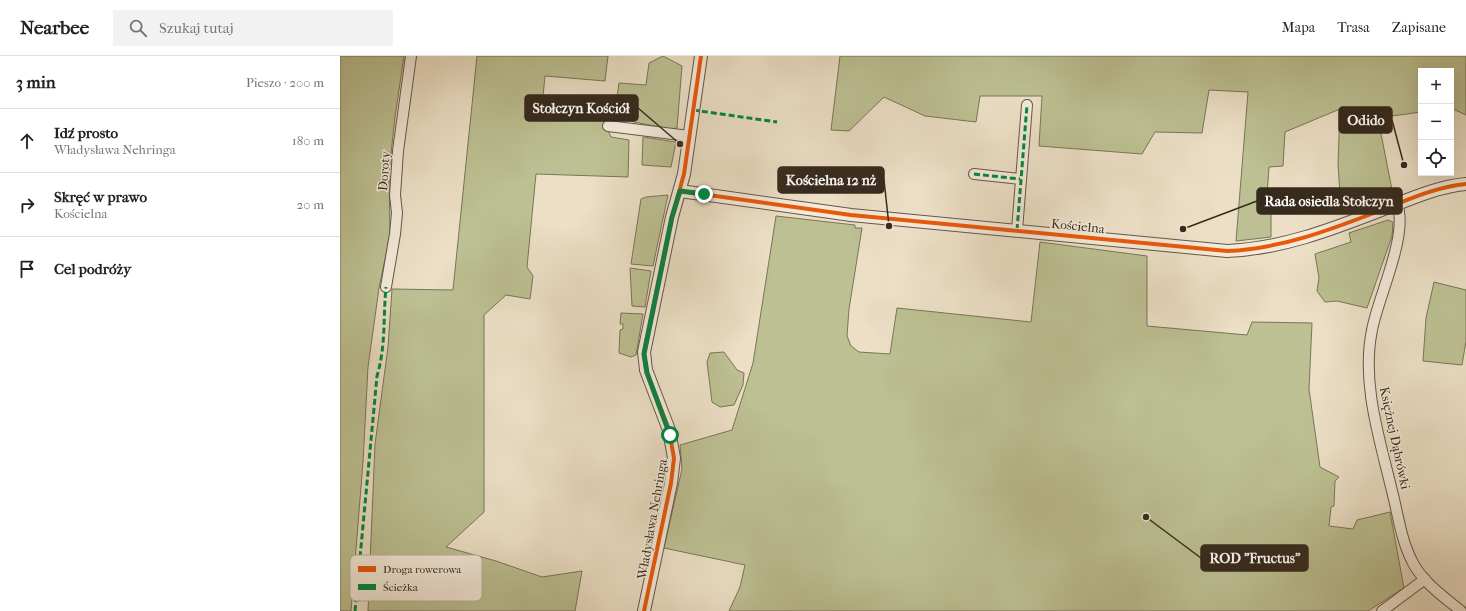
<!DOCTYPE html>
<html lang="pl">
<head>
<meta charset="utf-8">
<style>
	body { margin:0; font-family:"IM FELL French Canon",serif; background:#f2f2f2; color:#202124 }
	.controls { position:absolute; right:12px; top:12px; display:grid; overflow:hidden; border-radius:0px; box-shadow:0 4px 16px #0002 }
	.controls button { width:36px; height:36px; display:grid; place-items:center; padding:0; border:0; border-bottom:1px solid #e0e0e0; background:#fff; color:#202124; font:20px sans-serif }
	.stop { position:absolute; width:12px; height:12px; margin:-9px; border:3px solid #0b8043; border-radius:50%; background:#fff }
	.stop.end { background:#0b8043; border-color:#fff; box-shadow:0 1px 4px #0008 }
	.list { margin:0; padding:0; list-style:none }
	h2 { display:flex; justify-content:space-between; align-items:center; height:52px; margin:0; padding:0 16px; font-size:17px }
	h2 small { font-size:13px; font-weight:400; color:#757577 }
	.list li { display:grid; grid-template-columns:26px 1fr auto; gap:12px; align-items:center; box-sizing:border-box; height:64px; padding:0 16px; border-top:1px solid #e0e0e0 }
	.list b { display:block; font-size:15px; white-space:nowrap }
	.list p { margin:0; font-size:13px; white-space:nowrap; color:#757577 }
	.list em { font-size:13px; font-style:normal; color:#757577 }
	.icon { flex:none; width:22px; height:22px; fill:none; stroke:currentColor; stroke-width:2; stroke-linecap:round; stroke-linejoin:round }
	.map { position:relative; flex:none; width:1126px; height:555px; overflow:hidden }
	header { display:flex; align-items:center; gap:24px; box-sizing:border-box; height:56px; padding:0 20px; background:#fff; border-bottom:1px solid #e0e0e0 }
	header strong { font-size:19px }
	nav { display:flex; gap:22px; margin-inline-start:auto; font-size:14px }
	.search { width:280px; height:36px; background:#f2f2f2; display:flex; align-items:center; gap:10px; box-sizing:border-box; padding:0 14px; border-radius:0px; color:#757577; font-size:15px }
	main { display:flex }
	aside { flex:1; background:#fff }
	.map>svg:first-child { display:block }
	.green { fill:#bcc092; stroke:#797558 }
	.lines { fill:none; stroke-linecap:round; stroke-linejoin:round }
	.minor-casing { stroke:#645748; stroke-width:12 }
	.tertiary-casing { stroke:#645748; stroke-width:14 }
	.minor { stroke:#f3eada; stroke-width:10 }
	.tertiary { stroke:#f3eada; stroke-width:12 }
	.quiet { stroke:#00873e; stroke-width:3; stroke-dasharray:6 3; stroke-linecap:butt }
	.cycleway-casing { stroke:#f3eada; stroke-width:6 }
	.cycleway { stroke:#e8590c; stroke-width:4 }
	.route { stroke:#0b8043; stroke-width:5 }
	.labels { text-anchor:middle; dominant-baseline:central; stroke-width:3; stroke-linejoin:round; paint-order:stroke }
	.street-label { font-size:13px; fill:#362a1e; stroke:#f3eada }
	.key { fill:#f3eada; stroke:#bab0a2; stroke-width:1 }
	.key-label { font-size:11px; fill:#362a1e }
	.leader { fill:none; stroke:#362a1e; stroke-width:1.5 }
	.callout-dot { fill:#362a1e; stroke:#f3eada; stroke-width:1.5 }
	.callout { fill:#362a1e; stroke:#362a1e; stroke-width:1.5 }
	.callout-label { font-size:14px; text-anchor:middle; font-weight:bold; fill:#fff }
</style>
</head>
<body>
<header>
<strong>Nearbee</strong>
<div class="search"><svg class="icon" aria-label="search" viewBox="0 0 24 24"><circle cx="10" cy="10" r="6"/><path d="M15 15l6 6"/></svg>Szukaj tutaj</div>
<nav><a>Mapa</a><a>Trasa</a><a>Zapisane</a></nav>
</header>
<main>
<aside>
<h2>3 min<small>Pieszo · 200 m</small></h2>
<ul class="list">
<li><svg class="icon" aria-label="ahead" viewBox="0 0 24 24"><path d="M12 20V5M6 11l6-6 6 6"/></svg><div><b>Idź prosto</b><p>Władysława Nehringa</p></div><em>180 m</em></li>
<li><svg class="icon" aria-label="right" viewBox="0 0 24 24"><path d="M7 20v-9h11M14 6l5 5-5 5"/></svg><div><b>Skręć w prawo</b><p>Kościelna</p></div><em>20 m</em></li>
<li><svg class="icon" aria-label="arrive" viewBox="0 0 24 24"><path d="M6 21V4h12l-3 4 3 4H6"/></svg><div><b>Cel podróży</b></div></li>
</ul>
</aside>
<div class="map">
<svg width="1126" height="555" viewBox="0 0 1126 555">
	<rect width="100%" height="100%" fill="#ecdfc6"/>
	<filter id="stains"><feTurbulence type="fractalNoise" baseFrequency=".005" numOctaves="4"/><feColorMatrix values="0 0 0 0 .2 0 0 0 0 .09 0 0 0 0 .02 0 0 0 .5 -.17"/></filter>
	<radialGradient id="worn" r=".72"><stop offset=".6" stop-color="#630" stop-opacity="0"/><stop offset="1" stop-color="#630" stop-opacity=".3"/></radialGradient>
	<g class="green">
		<path d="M0,0H64L55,61L49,116L50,179L39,232L28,311L23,406L11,555H0Z"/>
		<path d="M137,0H268L265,25L205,20L203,40L216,55L262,61L271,81L289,84L288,121L196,118L187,211L193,220L190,243L166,239L144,259V456L106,491L156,505L202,521L242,515L235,555H28L35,388L48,291L52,233L113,234Z"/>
		<path d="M323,0L342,10L337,72L330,73L274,62L279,27L306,29L309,7Z"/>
		<path d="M500,0H1126V59L1111,52V15H1081V56L1038,62L1052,134L1001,153L998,108L1000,53L945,76L943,110L929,111L927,140L931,143V181L896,185L908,36L869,34L862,77L815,76L802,98L699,90L702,40H640L636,66L585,60L544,41L509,75L491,74Z"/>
		<path d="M303,81L336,86L331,111L302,109Z"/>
		<path d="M328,139L313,210L291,208L301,143L306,141Z"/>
		<path d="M436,160L515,169V172H522L509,253L507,280L511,290L519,296L550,298L557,252L691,266L700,186L807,200V270L907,279L912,266L972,267L969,333L980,411L999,421L995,425L994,450L991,451L989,470L1013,473L1017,464L1050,456L1064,532L1028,555H389L400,531L405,509L324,492L342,413L340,389L392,374L413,307Z"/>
		<path d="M1048,164L1053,166L1052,180L1027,252L997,245L985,246L977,235L979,222L975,198L1011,186L1009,177Z"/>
		<path d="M290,212L311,215L305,251L292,250Z"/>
		<path d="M1094,226L1126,234V285L1122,309L1083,305L1086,262Z"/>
		<path d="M281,257L303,258L296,299L291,301L279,297L280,274L283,273V268H280Z"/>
		<path d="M384,296L397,314L404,317L403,329L394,349L380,351L372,346L367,306L370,297Z"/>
	</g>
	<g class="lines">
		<defs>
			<g id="minor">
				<path d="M268,70L349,80"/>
				<path d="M634,118L680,123"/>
				<path d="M1057,148C1069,178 1038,241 1032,274C1021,327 1040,384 1052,435C1058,458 1061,484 1072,505C1082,526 1104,541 1121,555"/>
				<path d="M677,174L687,49"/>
				<path d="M46,231L55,178L57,157L55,139L58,95L71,0"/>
				<path d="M1042,555L1085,523"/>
			</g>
			<g id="tertiary">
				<path d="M340,135L511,159L887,195C940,193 990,174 1039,155C1068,144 1095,131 1126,128"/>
				<path d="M304,555L331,427L334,402L329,374L306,314L304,296L332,161L344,118L361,0"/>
			</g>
		</defs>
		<use href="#minor" class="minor-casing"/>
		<use href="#tertiary" class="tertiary-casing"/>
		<use href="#minor" class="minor"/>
		<use href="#tertiary" class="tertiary"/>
		<g class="quiet">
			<path d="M353,54L437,66"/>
			<path d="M634,118L680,123"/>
			<path d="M677,174L687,49"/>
			<path d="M15,555L37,320C46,290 43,262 46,231"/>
		</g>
		<defs>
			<g id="cycleway">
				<path d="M340,135L511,159L887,195C940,193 990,174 1039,155C1068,144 1095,131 1126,128"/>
				<path d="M304,555L331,427L334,402L329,374L306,314L304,296L332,161L344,118L361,0"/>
			</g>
		</defs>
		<use href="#cycleway" class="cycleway-casing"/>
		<use href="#cycleway" class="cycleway"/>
	</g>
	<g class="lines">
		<path class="route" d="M330,379L307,317L304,298L332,161L340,135L364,138"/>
	</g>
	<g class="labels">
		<g class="street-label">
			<text transform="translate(44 115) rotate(-86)">Doroty</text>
			<text transform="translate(738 170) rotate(6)">Kościelna</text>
			<text transform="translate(1055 382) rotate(78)">Księżnej Dąbrówki</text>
			<text transform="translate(312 463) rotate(-80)">Władysława Nehringa</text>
		</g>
	</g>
	<rect x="10" y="499" width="132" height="46" rx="6" class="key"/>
	<rect x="18" y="510" width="18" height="6" fill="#e8590c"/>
	<rect x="18" y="528" width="18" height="6" fill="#00873e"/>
	<g class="key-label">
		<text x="43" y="517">Droga rowerowa</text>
		<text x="43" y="535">Ścieżka</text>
	</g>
	<path class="leader" d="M340 88L298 52M1064 109L1052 64M549 170L544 124M843 173L917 145M806 461L861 502"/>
	<g class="callout-dot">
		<circle cx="340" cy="88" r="4"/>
		<circle cx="1064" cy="109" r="4"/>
		<circle cx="549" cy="170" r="4"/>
		<circle cx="843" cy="173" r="4"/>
		<circle cx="806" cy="461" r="4"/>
	</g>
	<g class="callout">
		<rect x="185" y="39" width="113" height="26" rx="4"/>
		<rect x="999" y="51" width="53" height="26" rx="4"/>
		<rect x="438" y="111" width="106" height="26" rx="4"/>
		<rect x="917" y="132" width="145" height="26" rx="4"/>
		<rect x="861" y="489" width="107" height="26" rx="4"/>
	</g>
	<g class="callout-label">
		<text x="241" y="57">Stołczyn Kościół</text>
		<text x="1026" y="69">Odido</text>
		<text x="491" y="129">Kościelna 12 nż</text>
		<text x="989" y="150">Rada osiedla Stołczyn</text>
		<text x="915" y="507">ROD "Fructus"</text>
	</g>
	<rect width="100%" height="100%" filter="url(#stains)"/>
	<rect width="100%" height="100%" fill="url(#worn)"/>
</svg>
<div class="controls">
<button>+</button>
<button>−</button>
<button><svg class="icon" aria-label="locate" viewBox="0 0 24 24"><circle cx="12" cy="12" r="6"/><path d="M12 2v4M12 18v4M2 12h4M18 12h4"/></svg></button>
</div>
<div class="stop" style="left:330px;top:379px"></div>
<div class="stop end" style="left:364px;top:138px"></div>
</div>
</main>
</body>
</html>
